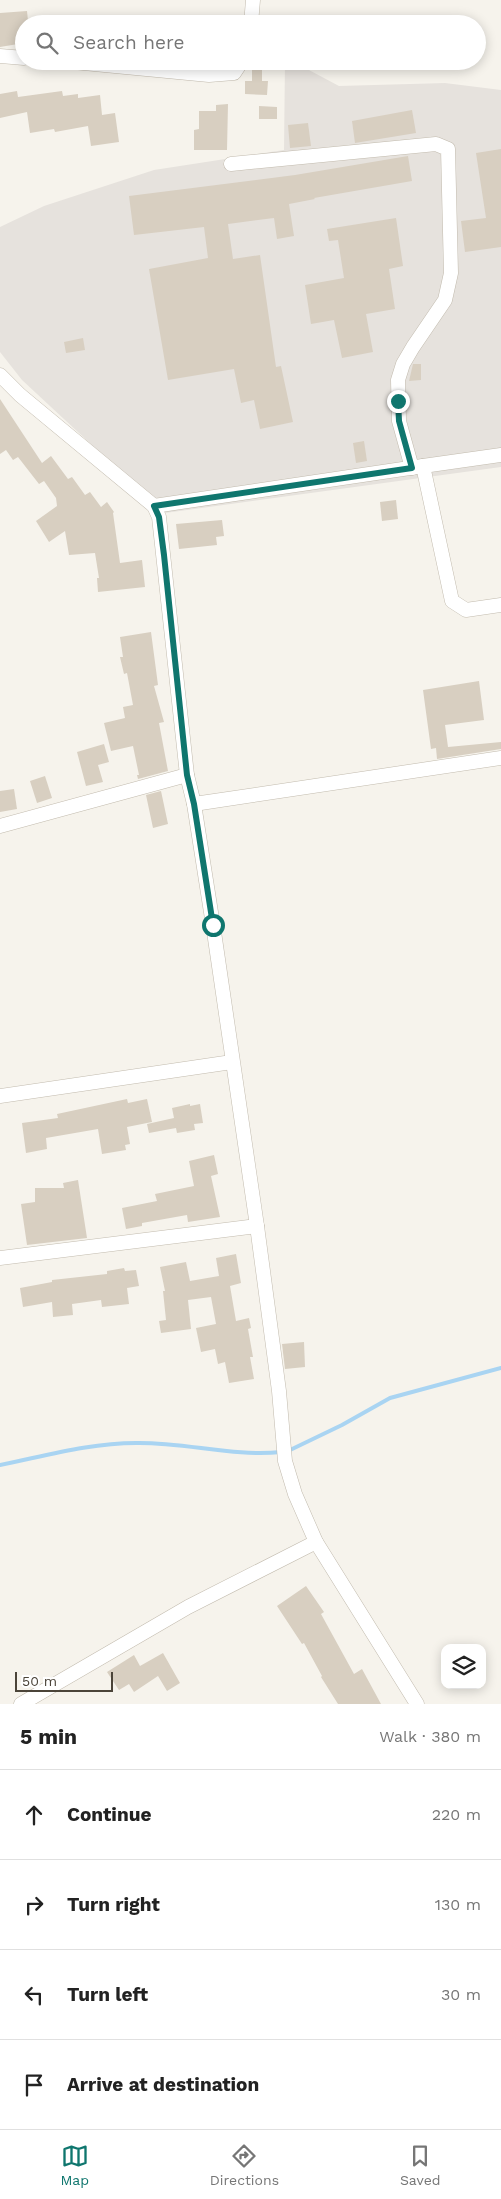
<!DOCTYPE html>
<html lang="en">
<head>
<meta charset="utf-8">
<style>
	body { margin:0; font-family:"Work Sans",sans-serif; background:#f2f2f2; color:#222 }
	.controls { position:absolute; right:15px; bottom:15px; display:grid; overflow:hidden; border-radius:10px; box-shadow:0 2px 12px #0003 }
	.controls button { width:45px; height:45px; display:grid; place-items:center; padding:0; border:0; border-bottom:1px solid #e0e0e0; background:#fff; color:#222; font:25px sans-serif }
	.scale { position:absolute; left:15px; bottom:12px; width:98px; box-sizing:border-box; padding-left:5px; border:2px solid #4b4439; border-top:0; font-size:14px; line-height:18px; white-space:nowrap; color:#4b4439; -webkit-text-stroke:4px #fff; paint-order:stroke }
	.stop { position:absolute; width:15px; height:15px; margin:-11px; border:4px solid #0f766e; border-radius:50%; background:#fff }
	.stop.end { background:#0f766e; border-color:#fff; box-shadow:0 1px 5px #0008 }
	.list { margin:0; padding:0; list-style:none }
	h2 { display:flex; justify-content:space-between; align-items:center; height:65px; margin:0; padding:0 20px; font-size:21px }
	h2 small { font-size:16px; font-weight:400; color:#767676 }
	.list li { display:grid; grid-template-columns:32px 1fr auto; gap:15px; align-items:center; box-sizing:border-box; height:90px; padding:0 20px; border-top:1px solid #e0e0e0 }
	.list b { display:block; font-size:19px; white-space:nowrap }
	.list em { font-size:16px; font-style:normal; color:#767676 }
	.icon { flex:none; width:28px; height:28px; fill:none; stroke:currentColor; stroke-width:2; stroke-linecap:round; stroke-linejoin:round }
	.map { position:relative; flex:none; width:501px; height:1704px; overflow:hidden }
	.search { position:absolute; background:#fff; box-shadow:0 2px 12px #0003; left:15px; right:15px; top:15px; height:55px; display:flex; align-items:center; gap:12px; box-sizing:border-box; padding:0 18px; border-radius:28px; color:#767676; font-size:19px }
	.sheet { height:425px; background:#fff }
	nav { display:flex; justify-content:space-around; align-items:center; box-sizing:border-box; height:70px; border-top:1px solid #e0e0e0; background:#fff; font-size:14px; color:#767676 }
	nav a { display:grid; justify-items:center; gap:2px }
	nav .on { color:#0f766e }
	.map>svg:first-child { display:block }
	.industrial { fill:#e6e2dd }
	.lines { fill:none; stroke-linecap:round; stroke-linejoin:round }
	.stream { stroke:#a9d4f2; stroke-width:4 }
	.building { fill:#d8cfc1 }
	.minor-casing { stroke:#c2bbae; stroke-width:15 }
	.minor { stroke:#fff; stroke-width:14 }
	.route { stroke:#0f766e; stroke-width:6 }
</style>
</head>
<body>
<div class="map">
<svg width="501" height="1704" viewBox="0 0 501 1704">
	<rect width="100%" height="100%" fill="#f6f3ec"/>
	<path class="industrial" d="M285,61H292L339,86L445,83L501,90V467L165,513L22,380L0,352V227L44,206L154,170L284,150Z"/>
	<g class="lines">
		<g class="stream">
			<path d="M288,1451L342,1425L390,1398L501,1368"/>
			<path d="M0,1465C45,1456 90,1443 136,1443C185,1442 233,1457 281,1452"/>
		</g>
	</g>
	<g class="building">
		<path d="M27,11L28,21L24,22V43L0,47V13Z"/>
		<path d="M252,61H262V81H268L267,95L245,94V81H252Z"/>
		<path d="M17,91L18,97L62,91L63,96L78,94V98L100,95L102,115L115,113L119,142L91,146L88,126L55,132L54,129L30,133L27,112L0,118V94Z"/>
		<path d="M228,104L227,150H194V130L199,129V111H216V105Z"/>
		<path d="M259,106L277,107V119H259Z"/>
		<path d="M412,110L416,133L355,143L352,121Z"/>
		<path d="M308,123L311,146L290,148L288,125Z"/>
		<path d="M501,149V247L465,252L461,221L486,218L476,153Z"/>
		<path d="M408,156L412,181L314,198L315,199L289,204L294,236L277,239L274,218L228,224L233,259L260,255L276,367L281,366L293,422L260,429L254,400L241,403L234,369L168,380L149,269L208,258L204,227L134,235L129,196L295,175Z"/>
		<path d="M396,218L403,266L389,269L395,309L366,314L373,352L342,358L334,320L311,324L305,285L344,278L338,240L329,241L327,229Z"/>
		<path d="M83,338L85,350L66,353L64,342Z"/>
		<path d="M413,364H421V380L409,381Z"/>
		<path d="M0,399L42,463L51,456L68,479L72,477L85,495L90,492L101,507L107,502L114,512L113,513L120,563L142,560L145,587L98,592L97,578H99L95,553L69,555L65,531L49,542L36,521L57,506L56,498L44,481L39,484L18,457L13,460L6,450L0,454Z"/>
		<path d="M364,441L367,461L356,463L353,443Z"/>
		<path d="M396,500L398,519L382,521L380,502Z"/>
		<path d="M222,520L224,536L216,537L217,545L179,549L176,524Z"/>
		<path d="M151,632L158,685L154,686L164,722L159,723L168,771L138,779L137,775H139L133,746L111,751L104,723L125,718L123,707L133,705L127,673L124,674L120,657H123L120,637Z"/>
		<path d="M479,681L484,720L445,725L448,747L501,742V749L437,759L436,748L431,749L423,690Z"/>
		<path d="M104,744L109,762L98,765L103,782L86,786L77,752Z"/>
		<path d="M45,776L52,798L37,803L30,781Z"/>
		<path d="M14,789L17,809L0,812V791Z"/>
		<path d="M161,791L168,824L153,828L146,795Z"/>
		<path d="M127,1099L128,1103L147,1099L152,1122L127,1127L130,1144L125,1145L126,1150L102,1154L98,1129L46,1138L47,1149L26,1153L22,1123L58,1118L57,1114Z"/>
		<path d="M190,1104V1106L200,1104L203,1123L194,1124L195,1130L177,1133L176,1128L149,1133L147,1124L174,1118L172,1108Z"/>
		<path d="M214,1155L218,1174L211,1176L220,1217L188,1222L187,1215L142,1223V1226L126,1229L122,1208L157,1201L155,1194L194,1186L189,1161Z"/>
		<path d="M78,1180L87,1238L27,1245L21,1204L35,1202V1188H64L63,1183Z"/>
		<path d="M236,1254L241,1283L230,1286L236,1321L249,1318L251,1328L248,1329L253,1357H250L254,1379L229,1383L225,1362L218,1364L215,1349L201,1352L196,1328L216,1324L211,1297L188,1300L191,1329L161,1333L159,1321L166,1320L163,1291H165L160,1267L186,1262L190,1281L219,1276L216,1258Z"/>
		<path d="M124,1268L125,1271L136,1270L139,1286L127,1288L129,1304L102,1307L101,1300L72,1304L73,1315L53,1317L52,1302L23,1307L20,1288L52,1282V1280L107,1274V1271Z"/>
		<path d="M304,1342L305,1367L285,1369L282,1344Z"/>
		<path d="M306,1586L324,1612L321,1614L354,1674L362,1669L381,1704H338L321,1677L322,1676L304,1643L302,1644L277,1606Z"/>
		<path d="M163,1653L180,1683L167,1691L158,1676L134,1692L129,1684L119,1690L107,1672L134,1655L140,1666Z"/>
	</g>
	<g class="lines">
		<defs>
			<g id="minor">
				<path d="M251,24L253,0"/>
				<path d="M0,56L24,58"/>
				<path d="M63,61L209,75L234,73L242,61"/>
				<path d="M231,164L436,144L448,149L451,273L445,300L413,347L403,364L398,380L399,421L412,468"/>
				<path d="M0,375L20,395L154,506L159,517L187,775L194,804L213,925L257,1226L279,1391L285,1461L295,1494L316,1542L417,1704"/>
				<path d="M423,466L501,455"/>
				<path d="M154,506L423,466L452,601L466,610L501,605"/>
				<path d="M194,804L501,758"/>
				<path d="M0,826L187,775"/>
				<path d="M0,1096L232,1062"/>
				<path d="M0,1258L257,1226"/>
				<path d="M21,1704L188,1607L316,1542"/>
			</g>
		</defs>
		<use href="#minor" class="minor-casing"/>
		<use href="#minor" class="minor"/>
	</g>
	<g class="lines">
		<path class="route" d="M213,925L194,804L187,775L164,555L159,517L154,506L412,468L399,421L398,401"/>
	</g>
</svg>
<div class="controls">
<button><svg class="icon" aria-label="layers" viewBox="0 0 24 24"><path d="M12 4l9 5-9 5-9-5zM3 14l9 5 9-5"/></svg></button>
</div>
<div class="scale">50 m</div>
<div class="stop" style="left:213px;top:925px"></div>
<div class="stop end" style="left:398px;top:401px"></div>
<div class="search"><svg class="icon" aria-label="search" viewBox="0 0 24 24"><circle cx="10" cy="10" r="6"/><path d="M15 15l6 6"/></svg>Search here</div>
</div>
<section class="sheet">
<h2>5 min<small>Walk · 380 m</small></h2>
<ul class="list">
<li><svg class="icon" aria-label="ahead" viewBox="0 0 24 24"><path d="M12 20V5M6 11l6-6 6 6"/></svg><div><b>Continue</b></div><em>220 m</em></li>
<li><svg class="icon" aria-label="right" viewBox="0 0 24 24"><path d="M7 20v-9h11M14 6l5 5-5 5"/></svg><div><b>Turn right</b></div><em>130 m</em></li>
<li><svg class="icon" aria-label="left" viewBox="0 0 24 24"><path d="M17 20v-9H6M10 6l-5 5 5 5"/></svg><div><b>Turn left</b></div><em>30 m</em></li>
<li><svg class="icon" aria-label="arrive" viewBox="0 0 24 24"><path d="M6 21V4h12l-3 4 3 4H6"/></svg><div><b>Arrive at destination</b></div></li>
</ul>
</section>
<nav>
<a class="on"><svg class="icon" aria-label="map" viewBox="0 0 24 24"><path d="M3 6l6-2 6 2 6-2v14l-6 2-6-2-6 2zM9 4v14M15 6v14"/></svg>Map</a>
<a><svg class="icon" aria-label="directions" viewBox="0 0 24 24"><path d="M12 3l9 9-9 9-9-9zM9 14v-3h6M13 9l2 2-2 2"/></svg>Directions</a>
<a><svg class="icon" aria-label="saved" viewBox="0 0 24 24"><path d="M7 4h10v16l-5-4-5 4z"/></svg>Saved</a>
</nav>
</body>
</html>
